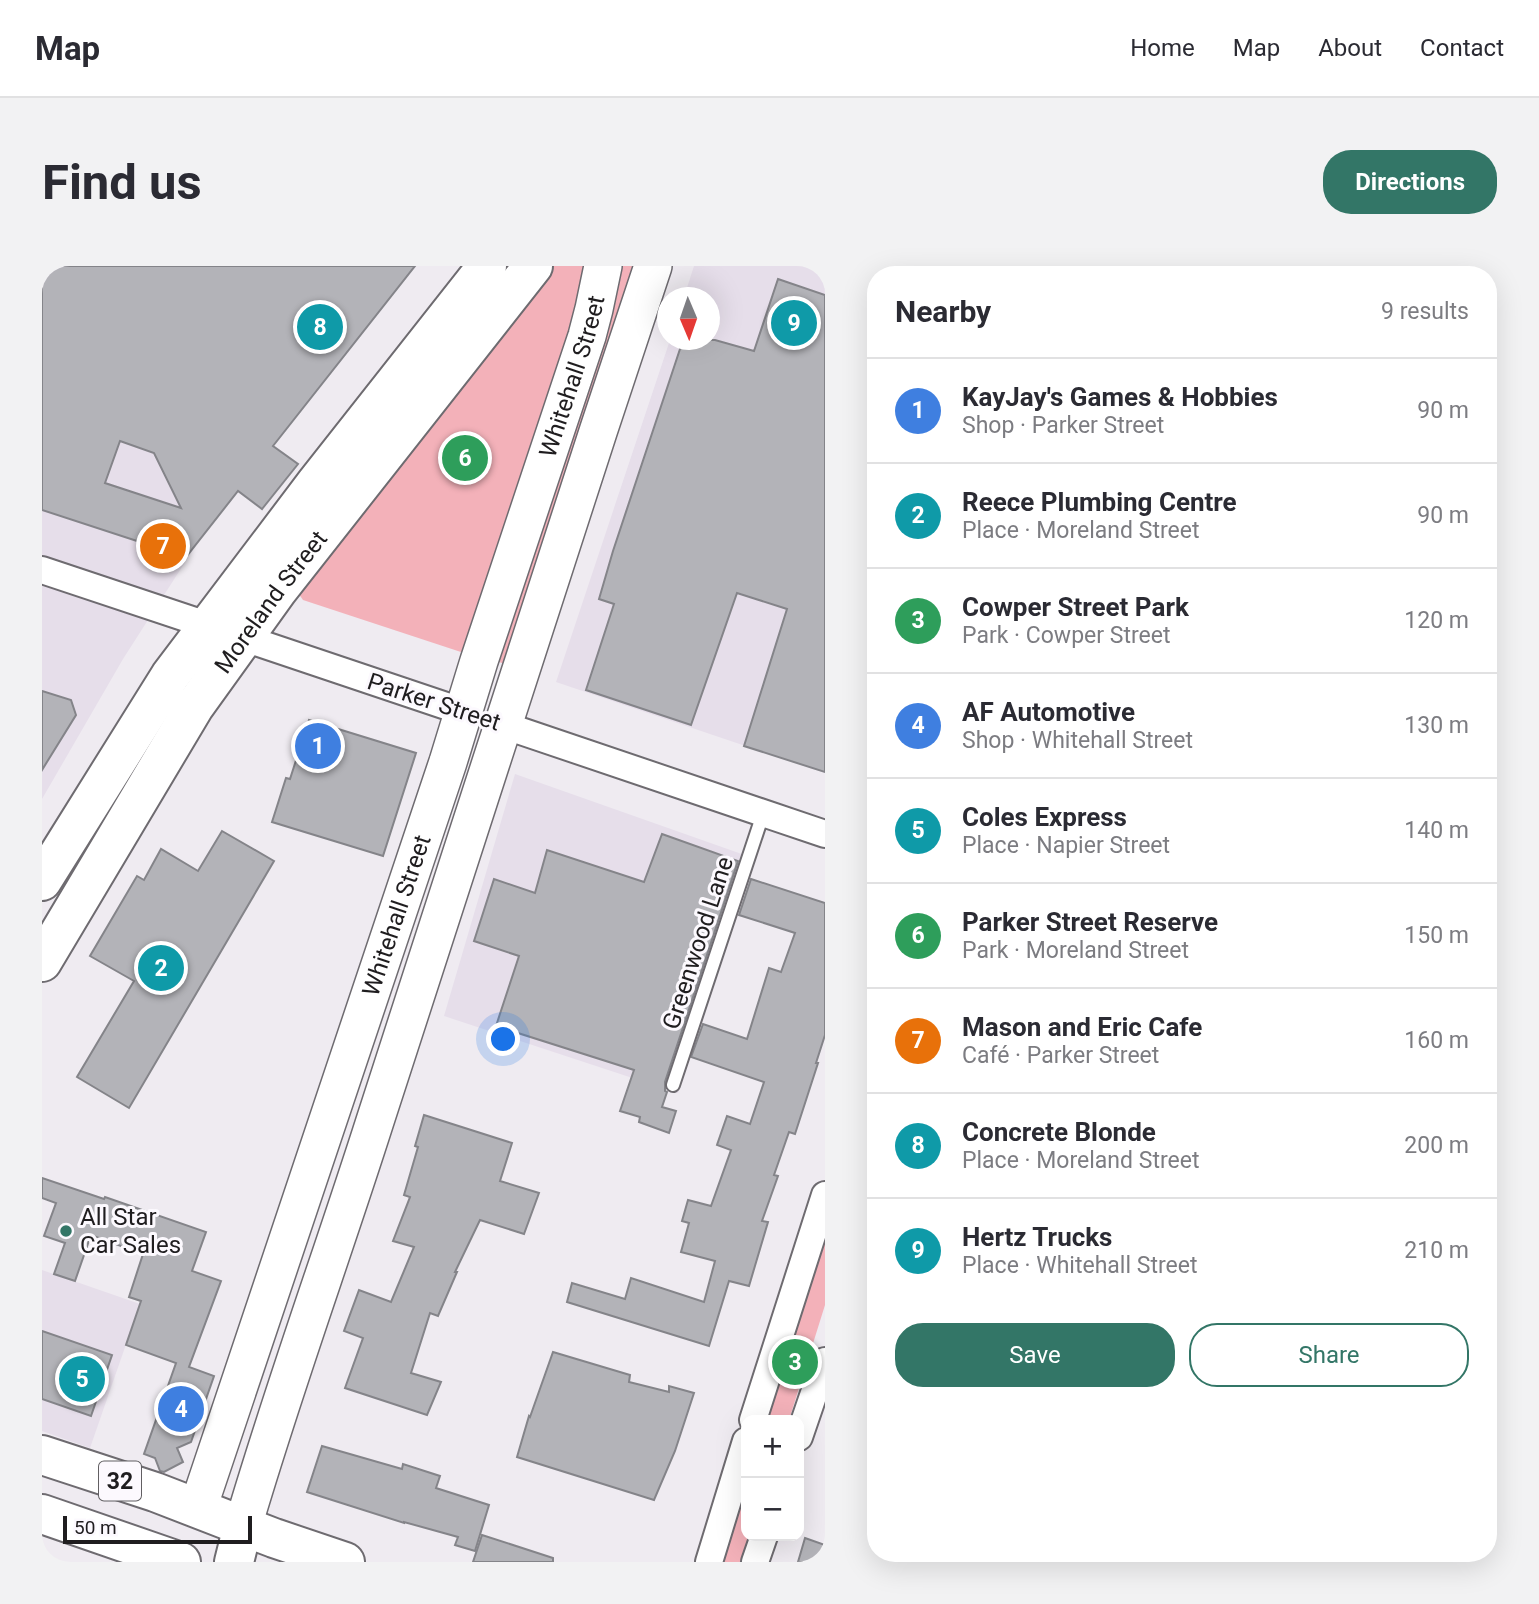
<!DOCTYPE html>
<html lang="en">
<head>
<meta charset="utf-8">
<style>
	:root { --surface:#fff; --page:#f2f2f3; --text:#2b2b33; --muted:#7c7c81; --line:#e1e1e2; --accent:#337667 }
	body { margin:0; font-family:Roboto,sans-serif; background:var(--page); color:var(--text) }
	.controls { position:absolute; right:21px; bottom:21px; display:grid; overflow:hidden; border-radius:14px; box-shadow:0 7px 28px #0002 }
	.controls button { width:63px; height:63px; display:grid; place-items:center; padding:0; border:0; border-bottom:2px solid var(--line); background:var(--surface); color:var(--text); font:35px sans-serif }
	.compass { position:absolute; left:615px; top:21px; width:63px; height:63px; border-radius:50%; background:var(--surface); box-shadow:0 7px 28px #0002; rotate:178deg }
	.scale { position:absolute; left:21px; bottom:18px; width:189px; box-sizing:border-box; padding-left:7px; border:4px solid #1f1d1f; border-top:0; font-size:19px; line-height:24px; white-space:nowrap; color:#1f1d1f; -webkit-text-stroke:5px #fcf9fe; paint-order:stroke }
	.you { position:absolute; left:462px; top:774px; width:24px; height:24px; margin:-18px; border:5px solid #fff; border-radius:50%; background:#1a73e8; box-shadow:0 0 0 10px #1a73e833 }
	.badge { display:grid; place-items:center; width:46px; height:46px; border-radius:50%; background:var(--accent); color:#fff; font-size:23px; font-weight:700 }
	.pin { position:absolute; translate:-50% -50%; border:4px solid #fff; box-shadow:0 2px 7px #0006 }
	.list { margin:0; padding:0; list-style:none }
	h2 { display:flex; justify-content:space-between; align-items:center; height:91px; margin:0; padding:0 28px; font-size:30px }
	h2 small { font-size:23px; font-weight:400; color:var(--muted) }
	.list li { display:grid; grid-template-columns:46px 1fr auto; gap:21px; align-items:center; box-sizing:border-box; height:105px; padding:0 28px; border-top:2px solid var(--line) }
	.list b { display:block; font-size:26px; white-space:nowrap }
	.list p { margin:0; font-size:23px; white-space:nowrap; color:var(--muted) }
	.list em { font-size:23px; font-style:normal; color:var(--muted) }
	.actions { display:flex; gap:14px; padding:21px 28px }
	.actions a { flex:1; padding:16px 0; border:2px solid var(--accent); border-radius:28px; text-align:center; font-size:24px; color:var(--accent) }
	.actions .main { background:var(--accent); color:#fff }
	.map { position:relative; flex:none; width:783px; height:1296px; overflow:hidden; border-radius:28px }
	header { display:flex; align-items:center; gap:42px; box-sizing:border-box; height:98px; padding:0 35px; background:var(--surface); border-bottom:2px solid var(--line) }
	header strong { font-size:33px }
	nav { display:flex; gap:38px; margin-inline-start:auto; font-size:24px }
	.intro { display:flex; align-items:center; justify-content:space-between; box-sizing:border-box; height:168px; padding:0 42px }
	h1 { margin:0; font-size:49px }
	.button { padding:18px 32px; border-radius:28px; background:var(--accent); color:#fff; font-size:24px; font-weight:700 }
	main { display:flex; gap:42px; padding:0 42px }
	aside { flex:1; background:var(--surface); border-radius:28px; box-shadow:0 7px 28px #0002 }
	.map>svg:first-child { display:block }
	.built { fill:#e6deea }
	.green { fill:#f3b1b9 }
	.building { fill:#b3b3b8; stroke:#848489; stroke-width:2; fill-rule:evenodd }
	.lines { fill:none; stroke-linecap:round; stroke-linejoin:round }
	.lane-casing { stroke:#6e6b70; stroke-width:16 }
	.street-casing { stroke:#6e6b70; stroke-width:30 }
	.secondary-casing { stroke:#6e6b70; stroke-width:40 }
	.primary-casing { stroke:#6e6b70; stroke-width:42 }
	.lane { stroke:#fff; stroke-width:12 }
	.street { stroke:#fff; stroke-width:26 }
	.secondary { stroke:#fff; stroke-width:37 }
	.primary { stroke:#fff; stroke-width:38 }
	.poi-dot { fill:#337667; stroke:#fcf9fe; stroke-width:2.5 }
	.labels { text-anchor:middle; stroke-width:6; stroke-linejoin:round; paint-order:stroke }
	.shield { fill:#fcf9fe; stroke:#615f62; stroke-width:2 }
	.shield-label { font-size:23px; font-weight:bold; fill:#1f1d1f }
	.street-label { font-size:24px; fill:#1f1d1f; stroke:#fcf9fe }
	.poi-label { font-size:24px; fill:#1f1d1f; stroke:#fcf9fe; text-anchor:start }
</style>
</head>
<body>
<header>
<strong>Map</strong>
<nav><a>Home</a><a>Map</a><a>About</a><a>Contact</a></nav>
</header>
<div class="intro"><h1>Find us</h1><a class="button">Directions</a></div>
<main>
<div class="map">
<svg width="783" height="1296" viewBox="0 0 783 1296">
	<rect width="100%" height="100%" fill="#efebf1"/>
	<g class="built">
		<polygon points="0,0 371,0 156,276 81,393 0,533"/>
		<polygon points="652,0 783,0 783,507 514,416 628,74 668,74 668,32 642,31"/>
		<polygon points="473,508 711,592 636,827 402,750"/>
		<polygon points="0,1004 98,1038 48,1182 0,1165"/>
	</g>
	<g class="green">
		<polygon points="508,0 542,0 531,61 425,388 261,334 254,324"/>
		<polygon points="579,0 597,0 465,399 452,394"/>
		<polygon points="783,955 783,1039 747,1154 723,1154"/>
		<polygon points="704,1216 704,1270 710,1270 702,1296 680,1296"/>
	</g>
	<g class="building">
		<path d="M0,0H373L231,180L256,198L220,243L196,225L144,291L0,244ZM78,175L112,187L139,242L63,217Z"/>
		<polygon points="736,13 783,29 783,506 702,480 745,343 695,327 649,459 544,424 572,338 557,333 571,285 641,74 673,74 712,85"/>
		<polygon points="0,425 29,434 34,449 0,504"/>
		<polygon points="267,454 374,487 341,590 230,556 244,512 248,513"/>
		<polygon points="180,565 232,595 87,842 35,811 92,715 48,690 95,610 102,614 119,583 156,605"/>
		<polygon points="620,568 696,595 623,816 623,825 625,826 620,841 634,845 627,867 597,856 598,851 578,845 592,804 454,760 477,690 432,675 452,613 493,627 505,584 602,616"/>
		<polygon points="709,613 783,637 783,769 774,797 776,797 753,868 747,866 732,909 736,910 720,955 726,956 707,1020 687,1015 667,1080 525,1036 530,1017 583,1033 589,1012 662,1036 673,995 639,986 647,957 640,955 646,934 669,940 689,884 675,879 685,850 708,858 722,816 649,791 661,758 705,773 727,702 739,706 753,667 697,649"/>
		<polygon points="382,849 470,877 458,915 497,927 482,968 438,954 413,1006 415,1006 396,1050 388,1047 369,1107 399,1116 385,1149 303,1122 321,1072 302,1065 317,1024 349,1036 372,981 351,975 368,931 362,929 376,881 373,880"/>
		<polygon points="0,912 62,933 63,931 164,966 150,1005 179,1015 147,1101 172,1110 149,1176 135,1182 141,1196 122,1206 118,1205 113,1192 102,1188 134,1097 84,1079 99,1035 87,1031 101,988 49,969 33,1015 12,1008 23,977 2,970 14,937 0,932"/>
		<polygon points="0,1065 70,1089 49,1150 0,1133"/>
		<polygon points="511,1086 588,1109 587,1116 627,1126 627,1120 652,1127 633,1185 612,1234 475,1191 487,1150 488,1151"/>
		<polygon points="280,1180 360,1203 361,1198 398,1210 394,1222 447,1239 433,1285 413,1279 416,1271 362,1256 362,1257 265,1226"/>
		<polygon points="440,1269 511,1292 511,1296 431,1296"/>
		<polygon points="763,1272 783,1279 783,1296 756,1296"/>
	</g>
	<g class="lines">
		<g class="lane-casing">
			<polyline id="lane" points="631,819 721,548"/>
		</g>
		<g class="street-casing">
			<g id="street">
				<polyline points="0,304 165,359"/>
				<polyline points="202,372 422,446"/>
				<polyline points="461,459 783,568"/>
				<polyline points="711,1154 783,929"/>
				<polyline points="757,1171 783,1095"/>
				<polyline points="667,1296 704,1175"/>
				<polyline points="713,1296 722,1270"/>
			</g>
		</g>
		<g class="secondary-casing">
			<g id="secondary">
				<path id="s1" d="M156,1242L406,496L437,395L545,70L552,43L561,0"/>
				<path d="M201,1260C241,1123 290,990 333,855C425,569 516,284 611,0"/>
			</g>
		</g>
		<g class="primary-casing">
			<g id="primary">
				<polyline points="0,615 128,410 274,217 445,0"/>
				<path id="s2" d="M0,696L152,441L236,324L491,0"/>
				<polyline points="0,1189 113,1226 232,1272 303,1296"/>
				<polyline points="0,1248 139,1296"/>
				<polyline points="192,1296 201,1260"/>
			</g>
		</g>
		<use href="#lane" class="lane"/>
		<use href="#street" class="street"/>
		<use href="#secondary" class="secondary"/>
		<use href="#primary" class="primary"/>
	</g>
	<circle class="poi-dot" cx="24" cy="965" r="7"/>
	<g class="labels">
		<rect class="shield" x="57" y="1195.5" width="42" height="39" rx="5"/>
		<g class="shield-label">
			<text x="78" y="1223">32</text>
		</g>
		<g class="street-label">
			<text dy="8" stroke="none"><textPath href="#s1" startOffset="1192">Whitehall Street</textPath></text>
			<text dy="8" stroke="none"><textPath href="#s2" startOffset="427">Moreland Street</textPath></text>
			<text transform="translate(392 436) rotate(18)" y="8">Parker Street</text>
			<text dy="8" stroke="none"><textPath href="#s1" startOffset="625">Whitehall Street</textPath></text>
			<text transform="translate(656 677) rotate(-72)" y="8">Greenwood Lane</text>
		</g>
		<g class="poi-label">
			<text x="38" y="959">All Star<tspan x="38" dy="28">Car Sales</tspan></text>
		</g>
	</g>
</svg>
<div class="controls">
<button>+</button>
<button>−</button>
</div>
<svg class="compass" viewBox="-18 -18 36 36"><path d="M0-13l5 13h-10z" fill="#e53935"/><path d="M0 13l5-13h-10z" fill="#7c7c81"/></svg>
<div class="scale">50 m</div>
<div class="you"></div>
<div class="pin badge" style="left:276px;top:480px;background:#3f7fe0">1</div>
<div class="pin badge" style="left:119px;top:702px;background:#0f9aa8">2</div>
<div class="pin badge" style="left:753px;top:1096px;background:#2e9e5b">3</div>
<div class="pin badge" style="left:139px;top:1143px;background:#3f7fe0">4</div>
<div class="pin badge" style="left:40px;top:1113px;background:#0f9aa8">5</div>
<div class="pin badge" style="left:423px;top:192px;background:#2e9e5b">6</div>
<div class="pin badge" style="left:121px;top:280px;background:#e8710a">7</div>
<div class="pin badge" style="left:278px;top:61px;background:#0f9aa8">8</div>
<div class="pin badge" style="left:752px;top:57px;background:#0f9aa8">9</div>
</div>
<aside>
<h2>Nearby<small>9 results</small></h2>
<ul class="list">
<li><span class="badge" style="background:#3f7fe0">1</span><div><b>KayJay's Games &amp; Hobbies</b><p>Shop · Parker Street</p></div><em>90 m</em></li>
<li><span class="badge" style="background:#0f9aa8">2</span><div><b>Reece Plumbing Centre</b><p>Place · Moreland Street</p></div><em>90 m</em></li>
<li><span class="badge" style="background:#2e9e5b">3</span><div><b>Cowper Street Park</b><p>Park · Cowper Street</p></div><em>120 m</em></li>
<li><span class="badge" style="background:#3f7fe0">4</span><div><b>AF Automotive</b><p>Shop · Whitehall Street</p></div><em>130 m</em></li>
<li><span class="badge" style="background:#0f9aa8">5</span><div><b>Coles Express</b><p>Place · Napier Street</p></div><em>140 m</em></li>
<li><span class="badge" style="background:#2e9e5b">6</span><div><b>Parker Street Reserve</b><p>Park · Moreland Street</p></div><em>150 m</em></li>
<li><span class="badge" style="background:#e8710a">7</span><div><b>Mason and Eric Cafe</b><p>Café · Parker Street</p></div><em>160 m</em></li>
<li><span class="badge" style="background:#0f9aa8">8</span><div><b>Concrete Blonde</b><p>Place · Moreland Street</p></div><em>200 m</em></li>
<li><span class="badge" style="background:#0f9aa8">9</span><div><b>Hertz Trucks</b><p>Place · Whitehall Street</p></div><em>210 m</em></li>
</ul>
<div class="actions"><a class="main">Save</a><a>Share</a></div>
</aside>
</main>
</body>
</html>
